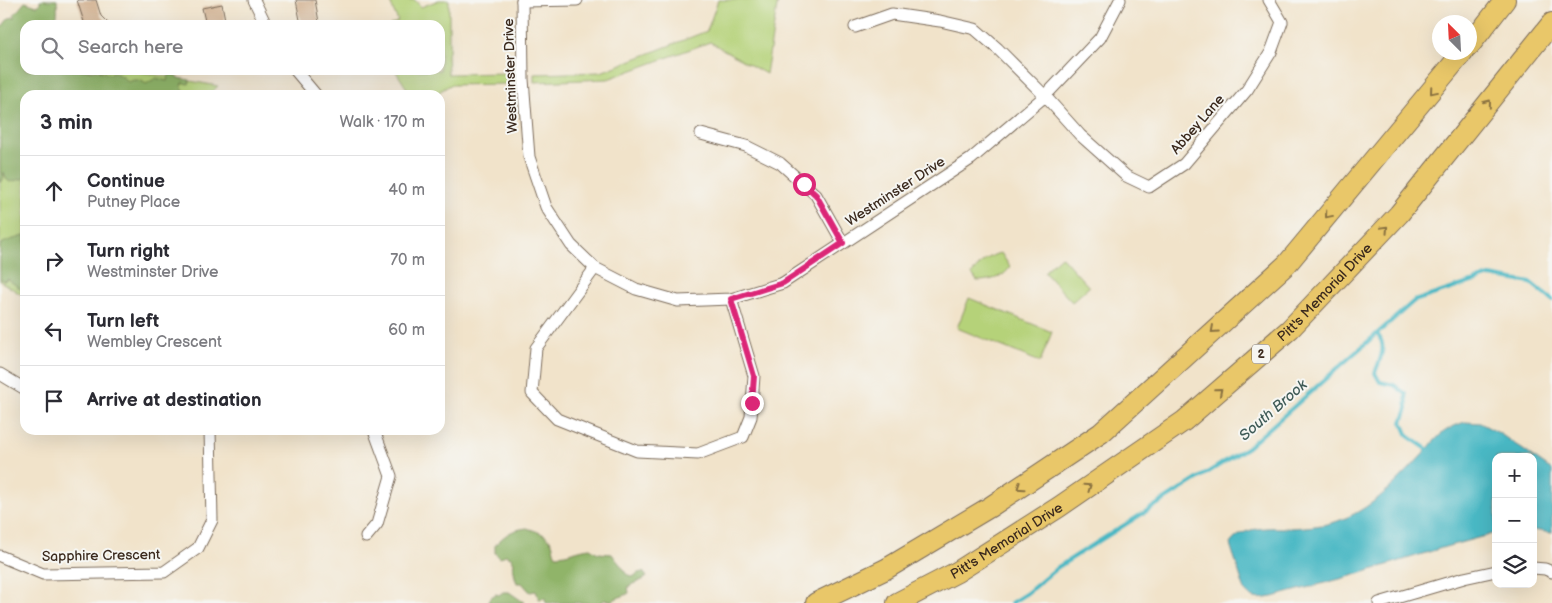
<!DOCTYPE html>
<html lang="en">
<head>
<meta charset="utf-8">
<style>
	:root { --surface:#fff; --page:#f2f2f3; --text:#2b2b33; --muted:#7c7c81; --line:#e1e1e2 }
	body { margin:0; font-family:"Balsamiq Sans",sans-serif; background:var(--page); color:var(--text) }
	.controls { position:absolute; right:15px; bottom:15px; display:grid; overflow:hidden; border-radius:10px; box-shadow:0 5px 20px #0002 }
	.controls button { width:45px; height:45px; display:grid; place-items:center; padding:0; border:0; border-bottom:1px solid var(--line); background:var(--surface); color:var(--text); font:25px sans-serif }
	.compass { position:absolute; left:1432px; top:15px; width:45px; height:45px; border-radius:50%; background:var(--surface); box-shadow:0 5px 20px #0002; rotate:336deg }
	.stop { position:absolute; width:15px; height:15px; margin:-11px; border:4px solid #db2777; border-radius:50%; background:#fff }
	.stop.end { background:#db2777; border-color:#fff; box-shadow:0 1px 5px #0008 }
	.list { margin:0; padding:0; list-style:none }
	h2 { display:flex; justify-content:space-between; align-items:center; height:65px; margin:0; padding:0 20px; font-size:21px }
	h2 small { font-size:16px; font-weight:400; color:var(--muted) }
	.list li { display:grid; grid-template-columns:32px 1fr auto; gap:15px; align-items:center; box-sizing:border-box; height:70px; padding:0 20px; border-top:1px solid var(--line) }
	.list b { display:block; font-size:19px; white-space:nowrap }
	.list p { margin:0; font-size:16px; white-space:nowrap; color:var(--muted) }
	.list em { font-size:16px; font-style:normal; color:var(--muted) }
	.icon { flex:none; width:28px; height:28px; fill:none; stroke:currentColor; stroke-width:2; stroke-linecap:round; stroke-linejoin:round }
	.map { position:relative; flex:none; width:1552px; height:603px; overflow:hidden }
	.search { position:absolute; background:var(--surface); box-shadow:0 5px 20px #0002; left:20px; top:20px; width:425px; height:55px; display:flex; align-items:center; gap:12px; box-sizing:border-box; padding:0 18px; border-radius:15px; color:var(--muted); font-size:19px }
	.panel { position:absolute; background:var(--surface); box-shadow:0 5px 20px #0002; left:20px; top:90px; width:425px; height:345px; border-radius:15px }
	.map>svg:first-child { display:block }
	.green { fill:#b5d279; stroke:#787e4c }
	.forest { fill:#90b469; stroke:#666f44 }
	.water { fill:#4ab8c4; stroke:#427171 }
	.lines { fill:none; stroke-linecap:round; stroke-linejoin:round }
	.stream { stroke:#4ab8c4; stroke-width:4 }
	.building { fill:#cfac89 }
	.minor-casing { stroke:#7b6b5a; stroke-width:13 }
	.motorway-casing { stroke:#7b6b5a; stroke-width:22 }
	.minor { stroke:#fff; stroke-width:11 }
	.motorway { stroke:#e9c769; stroke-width:20 }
	.oneway { stroke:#897140 }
	.route { stroke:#db2777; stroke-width:6 }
	.labels { text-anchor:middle; stroke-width:4; stroke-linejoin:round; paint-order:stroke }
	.shield { fill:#f6f6f2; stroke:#73675e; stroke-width:1 }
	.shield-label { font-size:12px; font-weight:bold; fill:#3b2a1e }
	.street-label { font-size:14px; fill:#3b2a1e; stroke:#f6f6f2 }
	.water-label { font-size:15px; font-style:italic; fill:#405c58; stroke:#f6f6f2 }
</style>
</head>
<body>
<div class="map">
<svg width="1552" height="603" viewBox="0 0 1552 603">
	<rect width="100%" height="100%" fill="#f6f6f2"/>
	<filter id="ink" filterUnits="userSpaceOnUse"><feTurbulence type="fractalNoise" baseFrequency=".02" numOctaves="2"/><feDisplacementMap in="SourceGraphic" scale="10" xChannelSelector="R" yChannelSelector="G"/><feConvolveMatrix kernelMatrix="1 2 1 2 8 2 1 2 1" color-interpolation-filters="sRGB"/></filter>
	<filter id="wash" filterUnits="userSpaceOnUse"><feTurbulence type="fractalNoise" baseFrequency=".0096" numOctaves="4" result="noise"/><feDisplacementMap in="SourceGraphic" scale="20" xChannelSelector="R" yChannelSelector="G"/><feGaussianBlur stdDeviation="1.12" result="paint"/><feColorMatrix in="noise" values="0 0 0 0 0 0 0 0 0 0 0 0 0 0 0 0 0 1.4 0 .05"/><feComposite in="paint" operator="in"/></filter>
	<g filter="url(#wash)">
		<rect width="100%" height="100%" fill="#f1e3ca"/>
		<g class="green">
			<polygon points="389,0 415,0 421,7 439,0 449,0 449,51 447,54 448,74 510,73 510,84 450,85 434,95 411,95 395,70 440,70 440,25 390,25 398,21"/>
			<polygon points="718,0 778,0 766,74 710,42 608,79 534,82 534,74 601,72 707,31"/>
			<polygon points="0,55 25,70 130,70 218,86 209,95 25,95 25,297 0,281"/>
			<path d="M1001,253L1010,267C1004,278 989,281 977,281L972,274C978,265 991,254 1001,253Z"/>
			<polygon points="1061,256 1089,287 1072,302 1044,272"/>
			<polygon points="969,298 1052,332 1040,362 957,328"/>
		</g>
		<g class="forest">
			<path d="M40,0H57C57,8 59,17 53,23L54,25H25V70H96L109,74L115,73L123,77L128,82C134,79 140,79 146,84L156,78L167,81L168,76L171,74L177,76L178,78L190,80L189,84L183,83L181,87L188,95H25V178L10,182L6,179L4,172L3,180L0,182V29L9,18L15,17L14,15L25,2L37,6L40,4Z"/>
			<path d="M25,235V295H24C20,285 15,286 8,279L4,281L0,279V245C6,240 17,239 25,235Z"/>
			<path d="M527,528C535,531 548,534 552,543C554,548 553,550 556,555C568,555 578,549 590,548L598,553L612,554C617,562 623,566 626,574L633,577L638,573L643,572L647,577C641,582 634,582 628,587L629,593C623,597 616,597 613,601L606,600L602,601L603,603H546L545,598L539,599L536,591L530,592L522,583H517C514,577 515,573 513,567L514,563L511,557L505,555L500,558L495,553V545C506,534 511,530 527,528Z"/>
			<polygon points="503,592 509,592 525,603 488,603 491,597 496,594 499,595"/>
		</g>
		<path class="water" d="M1465,422L1480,423L1499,433L1552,470V533L1533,530V457H1496V533L1445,547L1355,575L1272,597C1259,599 1254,601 1245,591L1230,544C1243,525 1269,528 1290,528C1307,527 1327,526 1343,519C1374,507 1401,478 1423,454C1439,436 1441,430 1465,422Z"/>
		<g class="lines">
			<g class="stream">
				<path d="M1377,334C1388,346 1380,359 1375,373L1380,382L1394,385L1406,394L1407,409L1402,422L1408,436L1427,449"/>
				<polyline points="1011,603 1027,593 1058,567 1248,447 1414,301 1490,276 1531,283 1552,300"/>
			</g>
		</g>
		<g id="blocks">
			<g class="building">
				<polygon points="77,0 96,0 101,16 110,25 85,25"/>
				<polygon points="296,0 315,0 319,22 301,25"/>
				<polygon points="222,4 226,25 206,25 202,8"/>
			</g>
		</g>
	</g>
	<g filter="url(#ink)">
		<use href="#blocks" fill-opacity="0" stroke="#7b6b5a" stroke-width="1"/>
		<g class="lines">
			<g class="minor-casing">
				<g id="minor">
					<polyline points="254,0 266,25"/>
					<polyline points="522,0 523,79 529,157 546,207 571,245 595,268 636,289 678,301 731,299 783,283 971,159 1045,96 1100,38 1120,0"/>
					<polyline points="522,1 577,0"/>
					<polyline points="855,27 892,14 940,21 975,29 998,49 1045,96 1080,135 1126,176 1149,187 1184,164 1247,90 1271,52 1282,22 1269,0"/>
					<polyline points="295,70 316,95"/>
					<polyline points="701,134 746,146 780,163 816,195 843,243"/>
					<polyline points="595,268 536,348 532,393 557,419 637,451 698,454 743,437 751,417 754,376 731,299"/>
					<polyline points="0,374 25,389"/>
					<polyline points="366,537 377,524 391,476 374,430"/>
					<polyline points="0,556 43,574 164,572 198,548 212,520 210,430"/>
					<polyline points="1533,568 1545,569 1552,572"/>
					<polyline points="1379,603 1464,578 1496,571"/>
				</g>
			</g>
			<g class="motorway-casing">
				<g id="motorway">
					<polyline points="1470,45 1505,0"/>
					<polyline points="816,603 886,569 990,507 1101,433 1287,264 1463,52"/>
					<path id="s1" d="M897,603L957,572L1059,507L1184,421L1290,329L1399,214L1552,23"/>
				</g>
			</g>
			<use href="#minor" class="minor"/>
			<use href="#motorway" class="motorway"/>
		</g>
		<defs><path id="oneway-chevron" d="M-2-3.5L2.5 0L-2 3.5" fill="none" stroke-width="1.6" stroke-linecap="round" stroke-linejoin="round" transform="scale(1.25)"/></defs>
		<g class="oneway">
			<use href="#oneway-chevron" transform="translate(1433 91) rotate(130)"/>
			<use href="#oneway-chevron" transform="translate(1488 103) rotate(-51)"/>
			<use href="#oneway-chevron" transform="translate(1328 215) rotate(130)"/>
			<use href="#oneway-chevron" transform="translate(1385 229) rotate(-47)"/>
			<use href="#oneway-chevron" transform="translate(1214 330) rotate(138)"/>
			<use href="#oneway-chevron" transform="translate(1219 391) rotate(-41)"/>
			<use href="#oneway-chevron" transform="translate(1020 487) rotate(146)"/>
			<use href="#oneway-chevron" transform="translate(1088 487) rotate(-35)"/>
		</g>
	</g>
	<g class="lines" filter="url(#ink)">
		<polyline class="route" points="752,403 754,376 731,299 783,283 843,243 816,195 804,184"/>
	</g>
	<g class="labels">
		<rect class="shield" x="1252" y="344.5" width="18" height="19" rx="4"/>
		<g class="shield-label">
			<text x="1261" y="358">2</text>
		</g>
		<g class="street-label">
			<text transform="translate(510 76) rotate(-92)" y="5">Westminster Drive</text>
			<text transform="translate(1197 124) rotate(-49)" y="5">Abbey Lane</text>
			<text transform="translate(895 191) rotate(-33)" y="5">Westminster Drive</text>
			<text dy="5" stroke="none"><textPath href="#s1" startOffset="531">Pitt's Memorial Drive</textPath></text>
			<text dy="5" stroke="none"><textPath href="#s1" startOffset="126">Pitt's Memorial Drive</textPath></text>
			<text transform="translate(101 555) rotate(-1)" y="5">Sapphire Crescent</text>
		</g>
		<g class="water-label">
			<text transform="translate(1273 410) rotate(-41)" y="5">South Brook</text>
		</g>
	</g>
</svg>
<div class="controls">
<button>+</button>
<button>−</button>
<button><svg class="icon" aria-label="layers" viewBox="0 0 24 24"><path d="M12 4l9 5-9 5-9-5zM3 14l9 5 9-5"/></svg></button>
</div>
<svg class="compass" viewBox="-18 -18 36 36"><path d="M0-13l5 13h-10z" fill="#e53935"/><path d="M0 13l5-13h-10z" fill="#7c7c81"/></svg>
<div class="stop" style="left:804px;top:184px"></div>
<div class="stop end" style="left:752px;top:403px"></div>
<div class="search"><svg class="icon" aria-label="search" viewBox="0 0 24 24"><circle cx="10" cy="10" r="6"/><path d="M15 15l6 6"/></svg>Search here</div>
<section class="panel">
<h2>3 min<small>Walk · 170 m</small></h2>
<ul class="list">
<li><svg class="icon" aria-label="ahead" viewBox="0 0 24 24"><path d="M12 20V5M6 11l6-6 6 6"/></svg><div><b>Continue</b><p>Putney Place</p></div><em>40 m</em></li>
<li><svg class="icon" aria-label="right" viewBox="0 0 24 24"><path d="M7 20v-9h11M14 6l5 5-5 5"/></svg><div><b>Turn right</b><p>Westminster Drive</p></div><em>70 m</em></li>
<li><svg class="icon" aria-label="left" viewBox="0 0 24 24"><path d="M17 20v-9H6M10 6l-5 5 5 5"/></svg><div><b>Turn left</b><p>Wembley Crescent</p></div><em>60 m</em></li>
<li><svg class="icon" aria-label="arrive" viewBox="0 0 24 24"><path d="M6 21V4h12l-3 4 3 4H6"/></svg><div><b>Arrive at destination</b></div></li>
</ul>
</section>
</div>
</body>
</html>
